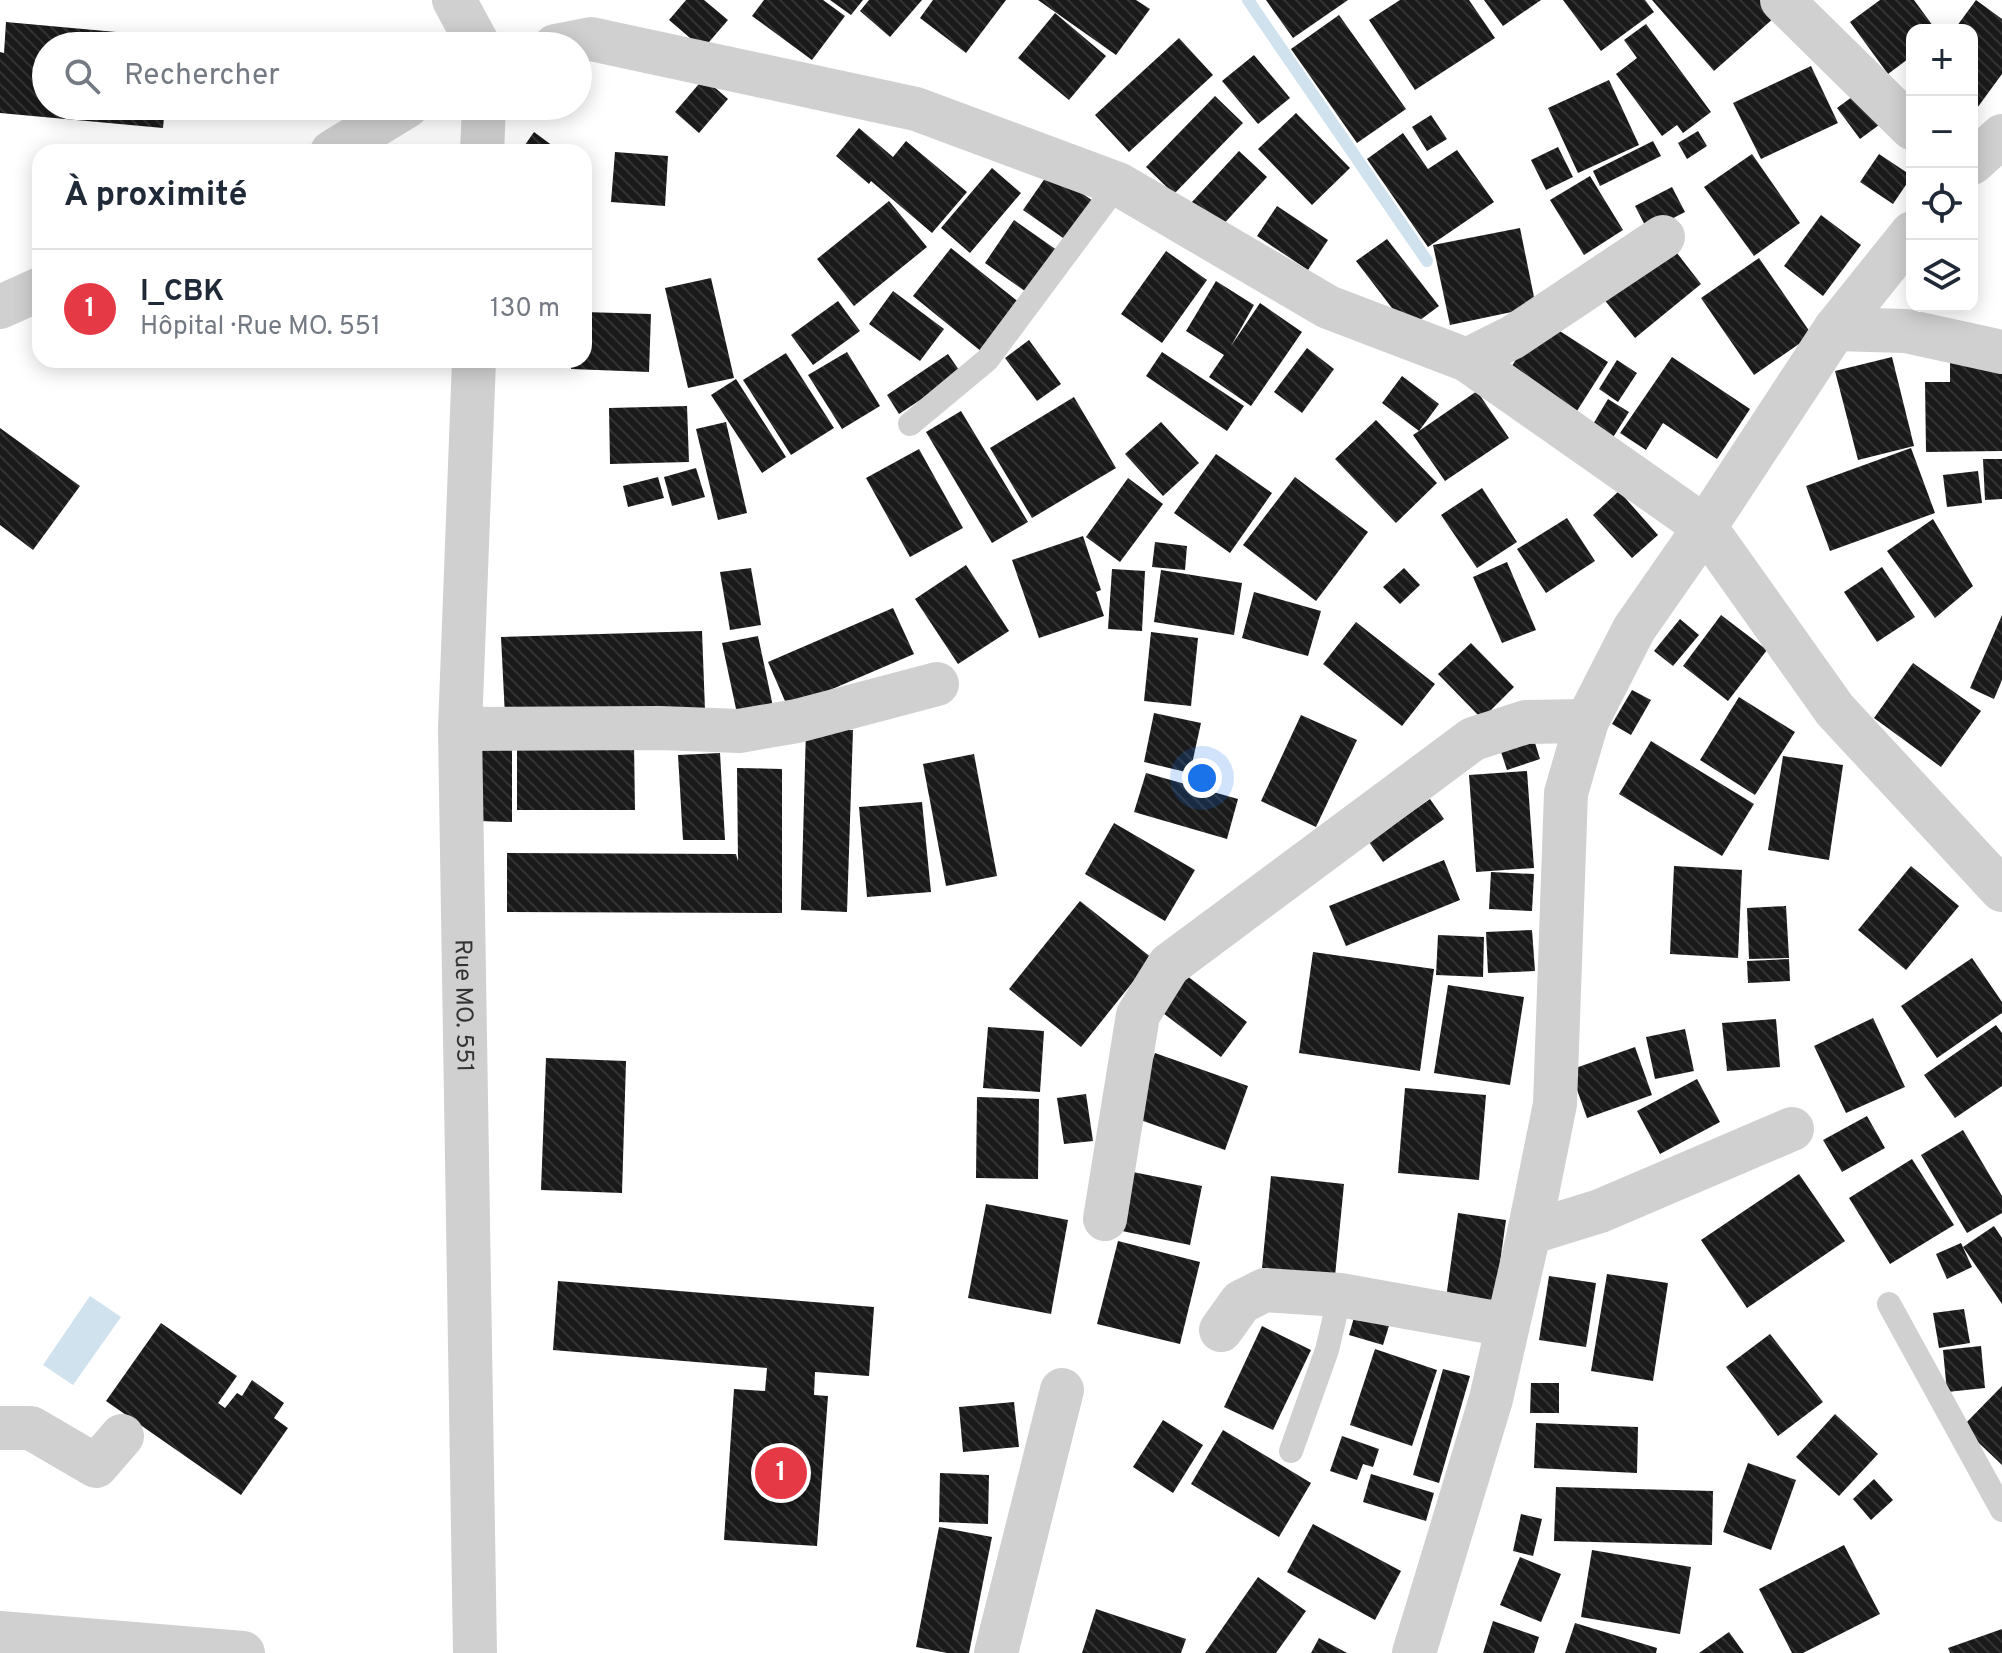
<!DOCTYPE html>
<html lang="fr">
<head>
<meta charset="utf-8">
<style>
	:root { --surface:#fff; --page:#f6f6f7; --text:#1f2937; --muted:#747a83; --line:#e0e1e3; --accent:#e63946 }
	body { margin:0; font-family:Overpass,sans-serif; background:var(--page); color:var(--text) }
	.controls { position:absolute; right:24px; top:24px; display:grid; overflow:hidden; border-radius:16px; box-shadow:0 4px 20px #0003 }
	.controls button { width:72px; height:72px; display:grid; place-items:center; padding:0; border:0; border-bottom:2px solid var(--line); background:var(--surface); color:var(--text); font:40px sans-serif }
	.you { position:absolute; left:1202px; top:778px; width:28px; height:28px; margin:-20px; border:6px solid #fff; border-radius:50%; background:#1a73e8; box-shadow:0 0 0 12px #1a73e833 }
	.badge { display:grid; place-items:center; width:52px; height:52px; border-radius:50%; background:var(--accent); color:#fff; font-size:26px; font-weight:700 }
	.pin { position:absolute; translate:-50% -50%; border:4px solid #fff; box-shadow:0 2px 8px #0006 }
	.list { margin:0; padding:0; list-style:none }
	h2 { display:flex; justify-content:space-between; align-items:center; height:104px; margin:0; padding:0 32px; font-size:34px }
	h2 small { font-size:26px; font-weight:400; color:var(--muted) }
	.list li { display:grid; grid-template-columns:52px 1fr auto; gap:24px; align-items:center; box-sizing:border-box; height:120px; padding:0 32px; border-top:2px solid var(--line) }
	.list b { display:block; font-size:30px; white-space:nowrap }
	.list p { margin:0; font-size:26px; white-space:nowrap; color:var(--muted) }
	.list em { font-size:26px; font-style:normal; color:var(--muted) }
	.icon { flex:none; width:44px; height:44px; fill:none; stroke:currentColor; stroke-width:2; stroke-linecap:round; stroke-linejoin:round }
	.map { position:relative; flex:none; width:2002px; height:1653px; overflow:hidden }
	.search { position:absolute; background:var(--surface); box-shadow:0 4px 20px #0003; left:32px; top:32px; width:560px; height:88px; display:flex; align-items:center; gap:20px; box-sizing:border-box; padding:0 28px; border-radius:44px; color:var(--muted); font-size:30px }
	.panel { position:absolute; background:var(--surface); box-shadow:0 4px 20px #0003; left:32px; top:144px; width:560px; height:224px; border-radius:24px }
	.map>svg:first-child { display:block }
	.water { fill:#cfe2ee }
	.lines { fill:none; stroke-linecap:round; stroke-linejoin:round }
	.stream { stroke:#cfe2ee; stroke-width:12 }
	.building { fill:url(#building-back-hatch) }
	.service { stroke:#d0d0d0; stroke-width:24 }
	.minor { stroke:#d0d0d0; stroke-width:44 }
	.tertiary { stroke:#d0d0d0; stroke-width:44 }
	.labels { text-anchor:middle; stroke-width:8; stroke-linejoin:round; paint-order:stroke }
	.street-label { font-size:24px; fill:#333; stroke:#fff }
</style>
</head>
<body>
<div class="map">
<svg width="2002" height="1653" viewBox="0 0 2002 1653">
	<defs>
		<pattern id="building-back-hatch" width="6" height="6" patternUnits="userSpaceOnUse" patternTransform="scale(2)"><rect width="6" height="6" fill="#1a1a1a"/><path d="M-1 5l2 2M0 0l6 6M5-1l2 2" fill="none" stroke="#333"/></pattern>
	</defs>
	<rect width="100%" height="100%" fill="#fff"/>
	<polygon class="water" points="90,1296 121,1317 73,1385 43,1365"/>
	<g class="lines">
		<polyline class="stream" points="1248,0 1427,261"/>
	</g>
	<g class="building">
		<polygon points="686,0 704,0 728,20 703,49 669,20"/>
		<polygon points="764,0 823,0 845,16 812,60 752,16"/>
		<polygon points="830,0 863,0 851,15"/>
		<polygon points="869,0 922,0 890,37 860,11"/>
		<polygon points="933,0 1006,0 966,53 920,18"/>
		<polygon points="1038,0 1136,0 1150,9 1116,55"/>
		<polygon points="1266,0 1348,0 1293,38"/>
		<polygon points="1400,0 1469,0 1495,38 1415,90 1369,20"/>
		<polygon points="1484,0 1541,0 1503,26"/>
		<polygon points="1563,0 1645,0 1654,12 1601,51"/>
		<polygon points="1652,0 1760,0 1775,17 1714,71"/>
		<polygon points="1880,0 1914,0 1936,30 1912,30 1912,56 1888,74 1850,22"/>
		<polygon points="1976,0 2002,19 2002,74 1972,115 1972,30 1954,30"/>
		<polygon points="1055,13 1106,56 1069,100 1018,58"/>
		<polygon points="1339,15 1406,109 1357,143 1291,49"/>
		<polygon points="6,22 171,37 170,46 46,46 46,106 165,106 163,128 0,113 0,52 4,53"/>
		<polygon points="1646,24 1711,112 1683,133 1677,125 1662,136 1616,74 1637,58 1624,40"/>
		<polygon points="1179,38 1213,75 1129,152 1095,115"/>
		<polygon points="1254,55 1290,98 1258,124 1222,81"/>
		<polygon points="1811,66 1838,123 1761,159 1733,103"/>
		<polygon points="704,78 728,99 699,133 675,112"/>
		<polygon points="1609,80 1639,145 1578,173 1548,108"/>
		<polygon points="1856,94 1879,125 1860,139 1837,108"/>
		<polygon points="1215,96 1243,123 1174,194 1146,167"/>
		<polygon points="1296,113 1350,168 1312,205 1258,149"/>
		<polygon points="1431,115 1447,139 1427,151 1412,127"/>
		<polygon points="859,128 893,157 906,141 967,192 932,233 871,181 869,184 836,156"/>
		<polygon points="1698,131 1707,146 1687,159 1678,143"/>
		<polygon points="534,132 561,152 520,152"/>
		<polygon points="1403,133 1428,169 1457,150 1494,202 1428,247 1367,159"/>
		<polygon points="1653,141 1661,156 1600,186 1593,171"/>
		<polygon points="1558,147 1573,177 1546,190 1531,160"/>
		<polygon points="1239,151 1267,177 1219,229 1191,203"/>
		<polygon points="615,152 668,156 665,206 611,202"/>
		<polygon points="1752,154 1800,223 1754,256 1704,187"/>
		<polygon points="1879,154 1912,176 1893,204 1860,182"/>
		<polygon points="992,168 1021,193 970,253 941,228"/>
		<polygon points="1050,171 1093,201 1066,240 1023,210"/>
		<polygon points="1590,176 1623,230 1584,255 1550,200"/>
		<polygon points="1672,187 1685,212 1648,231 1635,206"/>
		<polygon points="889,201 927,247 854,306 817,259"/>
		<polygon points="1277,206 1328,240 1308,270 1257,236"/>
		<polygon points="1821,215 1861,245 1823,296 1784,266"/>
		<polygon points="1014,220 1061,253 1032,296 985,263"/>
		<polygon points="1520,228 1536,307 1450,325 1433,245"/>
		<polygon points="1387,239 1439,306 1408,329 1356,261"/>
		<polygon points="1670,244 1701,284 1635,338 1603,298"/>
		<polygon points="951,248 1021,304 982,352 913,296"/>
		<polygon points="1166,251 1207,280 1162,343 1121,314"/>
		<polygon points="1759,258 1812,335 1754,375 1701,298"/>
		<polygon points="711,278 734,378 688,388 665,288"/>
		<polygon points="1216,281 1254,305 1231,346 1260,303 1302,332 1251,406 1209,377 1224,355 1186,331"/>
		<polygon points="893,291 944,329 920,361 869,324"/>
		<polygon points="838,301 860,331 813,365 791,335"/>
		<polygon points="584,312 651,314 649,372 571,369 571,360 584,360"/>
		<polygon points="1541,319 1608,362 1577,411 1510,369"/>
		<polygon points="1029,340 1061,384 1037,401 1005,358"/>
		<polygon points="1307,348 1334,369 1302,413 1274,392"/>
		<polygon points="847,352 880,406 842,429 808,375"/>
		<polygon points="1162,352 1244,406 1227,431 1146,376"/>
		<polygon points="786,353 834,428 791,455 743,380"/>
		<polygon points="948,354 961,373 899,414 887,395"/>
		<polygon points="1672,357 1750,409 1717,459 1663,423 1646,450 1620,433"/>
		<polygon points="1892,357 1914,446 1858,460 1835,371"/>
		<polygon points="1617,360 1637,373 1618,402 1599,389"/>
		<polygon points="1950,361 2002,361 2002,451 1926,452 1925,382 1950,382"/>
		<polygon points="1402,376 1439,404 1419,431 1477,391 1509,438 1445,481 1413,435 1419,431 1382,403"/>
		<polygon points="736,379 786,457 762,473 711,395"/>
		<polygon points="1074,397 1116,468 1032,518 990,448"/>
		<polygon points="1608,399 1629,412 1612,439 1592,426"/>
		<polygon points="687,406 689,462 610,464 609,408"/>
		<polygon points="961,411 1028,522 992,543 926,432"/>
		<polygon points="1376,420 1437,483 1396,523 1335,459"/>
		<polygon points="726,422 747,513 718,520 696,429"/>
		<polygon points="1161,422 1199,463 1163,496 1125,454"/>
		<polygon points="0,428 80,486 33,550 0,525"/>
		<polygon points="1911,448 1935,513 1830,551 1806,486"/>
		<polygon points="919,449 963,528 910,557 866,478"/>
		<polygon points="1216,454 1272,493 1230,553 1174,513"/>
		<polygon points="1983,459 2002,459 2002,499 1985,500"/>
		<polygon points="696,468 705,497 672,506 664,477"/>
		<polygon points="1978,471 1982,503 1947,507 1943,475"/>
		<polygon points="658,477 664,498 628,507 623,486"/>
		<polygon points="1295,477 1368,532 1316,601 1243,545"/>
		<polygon points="1128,478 1163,504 1120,562 1086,537"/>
		<polygon points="1482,488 1517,542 1477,568 1441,515"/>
		<polygon points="1619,491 1658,535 1632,558 1593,515"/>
		<polygon points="1567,518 1595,561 1546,593 1517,549"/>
		<polygon points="1933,519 1973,586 1935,618 1887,551"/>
		<polygon points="1083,536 1101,590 1096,592 1104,616 1039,638 1012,560"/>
		<polygon points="1155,542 1187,546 1185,570 1152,567"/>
		<polygon points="1507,562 1536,630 1502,643 1473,577"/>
		<polygon points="966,565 1009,631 958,664 915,599"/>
		<polygon points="1882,567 1915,617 1877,642 1844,592"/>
		<polygon points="751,568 761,625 730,630 720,572"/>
		<polygon points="1404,568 1420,585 1400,604 1383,587"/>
		<polygon points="1112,569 1145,571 1142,631 1108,629"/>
		<polygon points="1161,570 1242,583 1234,635 1154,622"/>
		<polygon points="1254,592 1321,611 1308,656 1242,638"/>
		<polygon points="893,608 914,654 788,708 768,662"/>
		<polygon points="1721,615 1767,650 1728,701 1683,666"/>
		<polygon points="2002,615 2002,680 1994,699 1970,688"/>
		<polygon points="1680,619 1699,635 1673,666 1654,651"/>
		<polygon points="1356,622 1435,684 1402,726 1323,664"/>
		<polygon points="702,631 705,710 505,716 501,637"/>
		<polygon points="1151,632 1198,638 1191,706 1144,701"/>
		<polygon points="758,636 775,716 739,723 722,643"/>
		<polygon points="1471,643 1514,687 1482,719 1438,674"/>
		<polygon points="1913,663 1981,711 1941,767 1874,718"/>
		<polygon points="1632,690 1651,700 1631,735 1612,724"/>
		<polygon points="1739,697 1795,732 1755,795 1700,760"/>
		<polygon points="1154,713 1201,723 1190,773 1144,762"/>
		<polygon points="1301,715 1357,740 1316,827 1261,801"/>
		<polygon points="806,729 853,730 847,912 801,910"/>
		<polygon points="1532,733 1540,759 1507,770 1498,743"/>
		<polygon points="476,737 512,738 512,822 477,821"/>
		<polygon points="1651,741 1754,804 1722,856 1619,794"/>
		<polygon points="517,744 634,744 635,810 517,810"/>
		<polygon points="720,753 725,840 683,840 678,755"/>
		<polygon points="974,754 997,876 946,886 923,764"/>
		<polygon points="1783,756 1843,765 1829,860 1768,850"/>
		<polygon points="737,768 782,769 782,913 507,912 507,853 736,854 738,861"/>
		<polygon points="1527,771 1534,868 1476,872 1469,775"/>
		<polygon points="1146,773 1238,799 1227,839 1134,812"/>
		<polygon points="1430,799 1444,819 1383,862 1369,842"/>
		<polygon points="922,802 931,892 867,897 859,807"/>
		<polygon points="1114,823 1195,870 1165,921 1085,874"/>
		<polygon points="1444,860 1460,900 1346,946 1329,906"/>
		<polygon points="1674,866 1742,870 1738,958 1670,954"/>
		<polygon points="1911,866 1959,906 1906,970 1858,930"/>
		<polygon points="1491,872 1534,874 1532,911 1489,909"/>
		<polygon points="1080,901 1152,958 1081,1047 1009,989"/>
		<polygon points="1786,906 1789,958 1749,959 1747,908"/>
		<polygon points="1532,930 1535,971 1488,973 1486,932"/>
		<polygon points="1438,935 1484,937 1483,977 1436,975"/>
		<polygon points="1313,952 1434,969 1420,1071 1299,1053"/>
		<polygon points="1972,958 2002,1002 2002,1013 1937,1058 1901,1006"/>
		<polygon points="1789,959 1790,981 1748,983 1747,961"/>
		<polygon points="1182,972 1247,1022 1221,1057 1155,1007"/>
		<polygon points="1448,985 1524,997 1510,1085 1434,1073"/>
		<polygon points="1873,1018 1905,1087 1846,1113 1814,1046"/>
		<polygon points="1776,1019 1780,1067 1727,1071 1722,1023"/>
		<polygon points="1996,1025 2002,1033 2002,1086 1955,1118 1924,1075"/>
		<polygon points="988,1027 1044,1031 1040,1092 983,1088"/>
		<polygon points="1685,1029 1694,1071 1655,1079 1646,1037"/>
		<polygon points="1635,1047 1652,1095 1587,1118 1570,1070"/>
		<polygon points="1155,1053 1248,1086 1225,1150 1132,1117"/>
		<polygon points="546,1058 626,1061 622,1193 541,1190"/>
		<polygon points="1697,1079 1720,1122 1660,1154 1637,1111"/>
		<polygon points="1405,1088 1486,1095 1479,1180 1398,1173"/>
		<polygon points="1086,1094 1093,1141 1064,1144 1057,1098"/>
		<polygon points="977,1097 1039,1099 1038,1179 976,1178"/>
		<polygon points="1867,1116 1885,1148 1842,1172 1823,1140"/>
		<polygon points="1963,1130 2002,1196 2002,1213 1967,1233 1921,1155"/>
		<polygon points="1912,1159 1954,1225 1890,1264 1849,1198"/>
		<polygon points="1133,1172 1202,1186 1190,1245 1122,1231"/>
		<polygon points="1799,1174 1845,1241 1747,1308 1701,1240"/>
		<polygon points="1271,1176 1344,1184 1335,1276 1262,1268"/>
		<polygon points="986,1204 1068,1220 1051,1314 968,1298"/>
		<polygon points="1458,1213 1506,1220 1494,1305 1446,1298"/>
		<polygon points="1994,1226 2002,1238 2002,1304 1963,1247"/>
		<polygon points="1118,1241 1200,1262 1180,1344 1097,1324"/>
		<polygon points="1961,1243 1972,1267 1947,1279 1936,1254"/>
		<polygon points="1607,1274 1668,1283 1653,1381 1591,1371"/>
		<polygon points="1549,1276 1596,1283 1586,1347 1539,1340"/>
		<polygon points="558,1281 874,1307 869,1376 815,1372 814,1395 828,1396 817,1546 724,1540 734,1389 765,1391 767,1368 553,1350"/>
		<polygon points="1358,1303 1393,1313 1383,1345 1349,1335"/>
		<polygon points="1964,1309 1970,1343 1939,1348 1933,1313"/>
		<polygon points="161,1323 237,1376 218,1403 225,1408 237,1393 242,1396 252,1380 284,1403 274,1418 288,1428 241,1495 106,1401"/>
		<polygon points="1262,1326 1311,1350 1273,1430 1224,1407"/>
		<polygon points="1770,1334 1823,1402 1778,1436 1726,1367"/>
		<polygon points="1981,1346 1985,1388 1947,1392 1943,1350"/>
		<polygon points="1375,1349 1437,1370 1412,1446 1350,1425"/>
		<polygon points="1443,1369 1470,1376 1439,1483 1413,1475"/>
		<polygon points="1531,1383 1559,1383 1559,1413 1530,1413"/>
		<polygon points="2002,1386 2002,1465 1962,1427"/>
		<polygon points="1014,1402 1019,1447 963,1452 959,1407"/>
		<polygon points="1835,1414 1878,1454 1839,1496 1796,1457"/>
		<polygon points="1163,1420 1203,1445 1173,1493 1133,1467"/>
		<polygon points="1536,1423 1638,1427 1637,1473 1534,1468"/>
		<polygon points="1223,1430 1311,1483 1279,1537 1191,1484"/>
		<polygon points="1342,1436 1379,1449 1373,1467 1363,1464 1357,1480 1330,1471"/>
		<polygon points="1748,1463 1796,1480 1771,1550 1723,1532"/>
		<polygon points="940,1473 989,1475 988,1524 939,1522"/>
		<polygon points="1371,1474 1434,1493 1426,1521 1363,1502"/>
		<polygon points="1874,1479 1893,1500 1871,1520 1853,1499"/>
		<polygon points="1556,1487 1713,1491 1712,1545 1554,1541"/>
		<polygon points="1521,1514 1542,1519 1533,1556 1513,1551"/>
		<polygon points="1313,1524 1401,1571 1375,1620 1287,1572"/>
		<polygon points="939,1527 992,1537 969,1653 947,1653 916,1647"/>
		<polygon points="1844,1545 1880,1614 1803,1653 1792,1653 1759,1589"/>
		<polygon points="1592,1550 1691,1567 1680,1634 1581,1617"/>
		<polygon points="1520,1557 1561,1574 1541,1622 1500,1605"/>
		<polygon points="1258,1577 1306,1611 1276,1653 1205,1653"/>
		<polygon points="1096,1609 1186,1639 1181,1653 1082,1653"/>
		<polygon points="1493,1621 1539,1637 1534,1653 1483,1653"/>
		<polygon points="1575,1623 1657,1648 1656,1653 1565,1653"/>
		<polygon points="2002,1629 2002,1653 1950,1653 1948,1648"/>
		<polygon points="1729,1632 1744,1653 1699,1653"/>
		<polygon points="1319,1638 1347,1653 1311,1653"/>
	</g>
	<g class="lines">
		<g class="service">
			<polyline points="910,424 987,360 1118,184"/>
			<polyline points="1889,1304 2002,1510"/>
			<polyline points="1291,1451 1327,1350 1340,1295"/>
		</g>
		<g class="minor">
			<polyline points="454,0 479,46"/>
			<polyline points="1782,0 1912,128"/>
			<polyline points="555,46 591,39 916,109 1118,184 1328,307 1467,360 1705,527 1835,710 2002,890"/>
			<polyline points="332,152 407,106"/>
			<polyline points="482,152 484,106"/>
			<polyline points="1972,163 2002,136"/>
			<polyline points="0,307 40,289"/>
			<polyline points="1835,329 1906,331 2002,352"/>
			<path id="s1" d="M474,360L460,729L475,1653"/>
			<polyline points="1467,360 1513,337 1663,237"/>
			<polyline points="460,729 660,728 739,731 797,721 937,684"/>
			<polyline points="1105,1219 1138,1015 1169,965 1473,739 1526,722 1587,721"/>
			<polyline points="1529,1233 1600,1211 1792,1129"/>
			<polyline points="1221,1330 1241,1302 1265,1290 1340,1295 1507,1325"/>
			<polyline points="0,1428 31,1428 96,1466 122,1436"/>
			<polyline points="996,1653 1062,1390"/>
			<polyline points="1414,1653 1491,1399 1529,1233 1555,1104 1566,793 1587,721 1634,629 1705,527 1835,329 1912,233"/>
		</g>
		<polyline class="tertiary" points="0,1633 243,1653"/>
	</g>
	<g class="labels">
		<g class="street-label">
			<text dy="8" stroke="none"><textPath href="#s1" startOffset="646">Rue MO. 551</textPath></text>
		</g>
	</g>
</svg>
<div class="controls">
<button>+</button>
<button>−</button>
<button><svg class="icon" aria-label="locate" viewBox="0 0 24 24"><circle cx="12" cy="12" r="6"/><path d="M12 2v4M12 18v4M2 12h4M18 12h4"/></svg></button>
<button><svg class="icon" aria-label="layers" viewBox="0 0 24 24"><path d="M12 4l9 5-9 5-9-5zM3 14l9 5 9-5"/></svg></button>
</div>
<div class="you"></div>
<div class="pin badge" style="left:781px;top:1473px">1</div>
<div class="search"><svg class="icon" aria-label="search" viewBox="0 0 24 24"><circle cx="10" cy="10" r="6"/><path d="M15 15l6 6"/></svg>Rechercher</div>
<section class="panel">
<h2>À proximité<small></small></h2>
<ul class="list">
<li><span class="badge">1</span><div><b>I_CBK</b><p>Hôpital · Rue MO. 551</p></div><em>130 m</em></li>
</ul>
</section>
</div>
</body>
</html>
